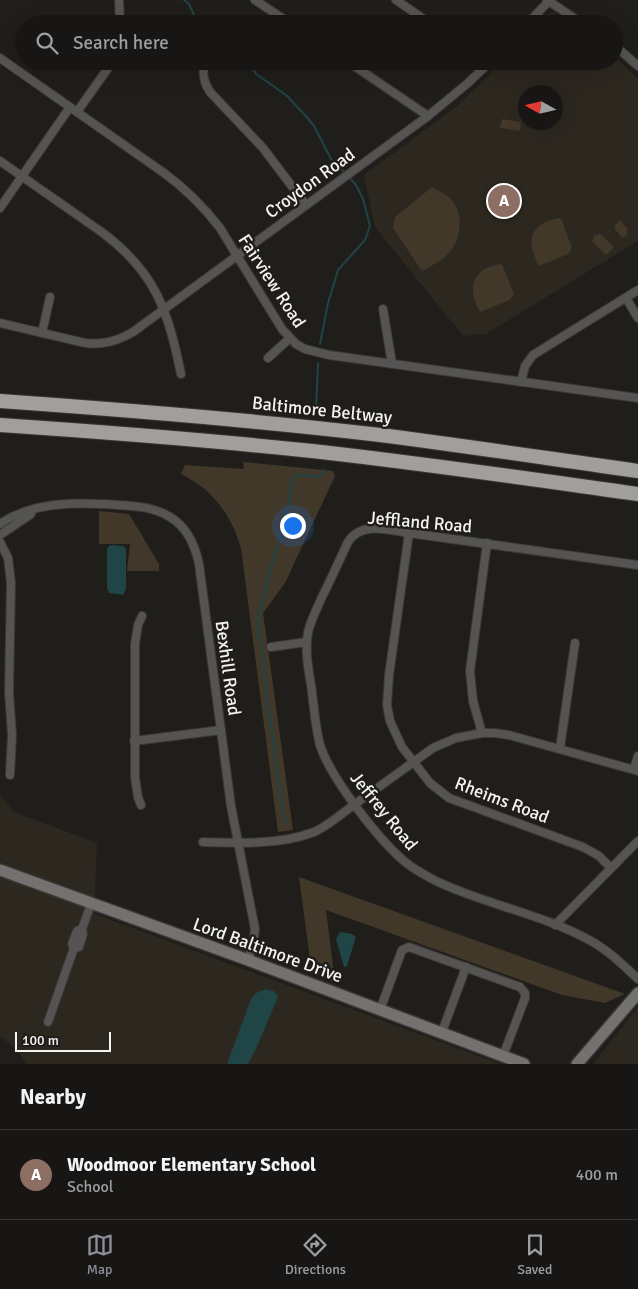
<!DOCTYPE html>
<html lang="en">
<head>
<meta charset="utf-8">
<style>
	:root { --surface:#181614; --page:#211f1d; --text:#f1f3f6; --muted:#9f9fa0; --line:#363534; --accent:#8c9099 }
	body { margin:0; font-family:Signika,sans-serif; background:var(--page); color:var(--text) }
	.compass { position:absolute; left:518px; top:85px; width:45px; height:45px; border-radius:50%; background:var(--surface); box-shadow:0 5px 20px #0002; rotate:278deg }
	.scale { position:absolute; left:15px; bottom:12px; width:96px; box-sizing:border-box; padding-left:5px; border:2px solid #f5f4f2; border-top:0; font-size:14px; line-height:18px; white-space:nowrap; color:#f5f4f2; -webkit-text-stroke:4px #201e1b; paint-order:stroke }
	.you { position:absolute; left:292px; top:525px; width:18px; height:18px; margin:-12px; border:4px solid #fff; border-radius:50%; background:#1a73e8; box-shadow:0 0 0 8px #1a73e833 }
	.badge { display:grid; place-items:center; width:32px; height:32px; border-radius:50%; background:var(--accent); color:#fff; font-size:16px; font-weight:700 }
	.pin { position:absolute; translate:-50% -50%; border:2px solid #fff; box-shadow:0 1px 5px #0006 }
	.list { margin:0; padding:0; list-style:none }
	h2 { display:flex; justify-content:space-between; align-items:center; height:65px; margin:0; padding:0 20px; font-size:21px }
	h2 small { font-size:16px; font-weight:400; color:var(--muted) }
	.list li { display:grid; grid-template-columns:32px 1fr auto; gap:15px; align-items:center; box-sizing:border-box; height:90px; padding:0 20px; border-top:1px solid var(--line) }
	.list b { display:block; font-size:19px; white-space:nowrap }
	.list p { margin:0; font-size:16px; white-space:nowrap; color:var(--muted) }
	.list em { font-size:16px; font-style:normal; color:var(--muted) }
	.icon { flex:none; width:28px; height:28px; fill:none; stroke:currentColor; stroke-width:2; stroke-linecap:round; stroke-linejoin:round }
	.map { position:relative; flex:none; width:638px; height:1064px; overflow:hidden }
	.search { position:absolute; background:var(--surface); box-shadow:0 5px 20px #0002; left:15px; right:15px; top:15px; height:55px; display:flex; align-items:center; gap:12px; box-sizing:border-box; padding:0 18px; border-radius:28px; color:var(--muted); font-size:19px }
	.sheet { height:155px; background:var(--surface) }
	nav { display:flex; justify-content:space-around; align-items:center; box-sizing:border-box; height:70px; border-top:1px solid var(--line); background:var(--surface); font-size:14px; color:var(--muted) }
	nav a { display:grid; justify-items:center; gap:2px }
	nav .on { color:var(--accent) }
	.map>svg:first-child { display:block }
	.built { fill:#2c271f; fill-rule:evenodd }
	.green { fill:#41382a }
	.water { fill:#1f4547 }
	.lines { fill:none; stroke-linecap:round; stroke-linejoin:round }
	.stream { stroke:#1f4547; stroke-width:2 }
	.street-casing { stroke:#3a3835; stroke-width:10 }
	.secondary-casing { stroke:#3a3835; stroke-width:14 }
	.highway-casing { stroke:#3a3835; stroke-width:16 }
	.street { stroke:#555453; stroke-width:8 }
	.secondary { stroke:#747270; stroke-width:11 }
	.highway { stroke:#a19f9c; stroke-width:14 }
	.labels { text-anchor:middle; stroke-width:5; stroke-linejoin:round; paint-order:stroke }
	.street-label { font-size:18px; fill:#f5f4f2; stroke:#201e1b }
</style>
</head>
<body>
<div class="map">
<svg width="638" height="1064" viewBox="0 0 638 1064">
	<rect width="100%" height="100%" fill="#201e1b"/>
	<g class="built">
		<polygon points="551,12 553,12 569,24 538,24"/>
		<path d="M614,56L638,79V241L486,334L463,336L375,227L364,175L457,106L504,61H614ZM526,92H556V122H526Z"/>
		<polygon points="0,795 14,812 97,843 95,894 95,914 500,1064 26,1064 18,1051 0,1036"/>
		<polygon points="638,1007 638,1064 593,1064"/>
	</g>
	<g class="green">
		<polygon points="502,119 521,122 520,131 500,128"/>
		<path d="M432,187C440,192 449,195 454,203C464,217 460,241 448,254C441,261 431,266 422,271L393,228L395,217Z"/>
		<path d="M561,218L572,248L568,254L539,266C525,241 530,222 561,218Z"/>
		<polygon points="620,220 627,228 627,235 622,238 615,229 615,225"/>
		<polygon points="600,234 614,247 607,254 605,254 592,241 594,236"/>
		<path d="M502,264L514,294L510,300L480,312C466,287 472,268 502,264Z"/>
		<path d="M243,462L333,471L335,476L285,583L263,613L293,830L278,832L241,548C231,514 212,489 181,474L185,465L244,469Z"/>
		<polygon points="99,511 129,514 159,564 159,571 127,571 130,544 99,544"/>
		<polygon points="299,877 625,994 605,1003 562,995 326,910 335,983 312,974"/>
	</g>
	<g class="water">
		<polygon points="113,545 123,546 126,549 126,589 123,595 109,593 107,588 107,549 109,546"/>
		<polygon points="340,932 352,934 356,937 347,966 344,967 336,939"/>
		<polygon points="266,989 274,991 278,997 256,1049 248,1064 227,1064 251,999 256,993"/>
	</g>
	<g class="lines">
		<g class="stream">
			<polyline points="184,0 189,4 198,24"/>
			<polyline points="245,61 251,65 256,74 286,95 305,115 314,126 331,159 345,173"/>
			<polyline points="320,344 328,303 338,270 365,240 370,226 363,199 356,185 348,176"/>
			<polyline points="316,409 318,363"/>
			<polyline points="285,824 280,797 273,737 268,710 262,647 259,636 259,617 262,600 288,509 292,479 297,475 320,477 323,470"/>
		</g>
		<g class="street-casing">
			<g id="street">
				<polyline points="119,0 120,24"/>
				<polyline points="255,0 291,24"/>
				<polyline points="396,0 431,24"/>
				<polyline points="547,0 583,24"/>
				<polyline points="527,24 549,1"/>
				<polyline points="614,45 638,66"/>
				<path d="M0,58L164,173C186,189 203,206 220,228L282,329L296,344L305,349L329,355L638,398"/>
				<path d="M205,61C202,73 203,82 210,92L263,148L306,205"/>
				<polyline points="347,61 428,116"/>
				<polyline points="77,112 113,61"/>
				<path d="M0,161L103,233C156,273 168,311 181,374"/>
				<polyline points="0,208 70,107"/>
				<polyline points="626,298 638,318"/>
				<polyline points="383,309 392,364"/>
				<path d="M0,323L85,343C104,345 117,341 133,332L428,116L468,83L491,61"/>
				<polyline points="42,333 50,297"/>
				<polyline points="268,358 290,338"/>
				<polyline points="521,382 525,366 533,355 638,290"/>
				<path d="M0,524C33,501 80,502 118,505C136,506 154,507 170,517C187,527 195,545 199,564L231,806L255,929L253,944L248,960"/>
				<polyline points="409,533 389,675 387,705 390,721 402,747 430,783 449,798 583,847 599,856 611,868"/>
				<polyline points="0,535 31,514"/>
				<polyline points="0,542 8,558 11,583 9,692 12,735 10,775"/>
				<path d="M638,565L409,533C388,530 361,521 348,542C339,561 331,579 322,597C317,608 311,620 308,632C305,650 308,668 311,685C314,705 315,726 320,745C330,777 378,839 404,861C413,869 425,875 436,881C486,905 543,914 591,941C609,951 623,965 638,979"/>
				<polyline points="271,647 307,642"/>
				<polyline points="482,733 473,701 470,671 487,543"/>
				<polyline points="134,741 221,730"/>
				<polyline points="560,748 575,643"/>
				<polyline points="634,769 638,756"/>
				<polyline points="141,805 138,797 135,778 135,644 138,625 142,616"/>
				<path d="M203,842C239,843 280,845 314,832C330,825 343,812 358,802C383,784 408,766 433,748L456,738L482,733H495L509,735L638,771"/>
				<polyline points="555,925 638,841"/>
				<polyline points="74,948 79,947 83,934 82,929 91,904"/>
				<polyline points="380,1010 402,950 409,947 520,987 525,993 525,998 503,1056"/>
				<polyline points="48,1022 74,948 72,944 77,931 82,929"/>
				<polyline points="442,1032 466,967"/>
			</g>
		</g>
		<g class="secondary-casing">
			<g id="secondary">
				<polyline points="0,870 248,960 524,1064"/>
				<polyline points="577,1064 638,993"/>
			</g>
		</g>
		<g class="highway-casing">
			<g id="highway">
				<path d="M0,401C127,410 254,420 380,435C466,446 552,459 638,471"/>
				<path d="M0,425C104,432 208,440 312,451C421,463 530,479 638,494"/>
			</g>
		</g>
		<use href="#street" class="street"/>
		<use href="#secondary" class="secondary"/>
		<use href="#highway" class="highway"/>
	</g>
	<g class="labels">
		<g class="street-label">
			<text transform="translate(310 183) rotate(-36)" y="6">Croydon Road</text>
			<text transform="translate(272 281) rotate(57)" y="6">Fairview Road</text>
			<text transform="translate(322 410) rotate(6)" y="6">Baltimore Beltway</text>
			<text transform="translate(420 522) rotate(5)" y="6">Jeffland Road</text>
			<text transform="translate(228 668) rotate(82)" y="6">Bexhill Road</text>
			<text transform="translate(502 800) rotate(21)" y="6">Rheims Road</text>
			<text transform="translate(384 811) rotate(51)" y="6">Jeffrey Road</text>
			<text transform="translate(268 950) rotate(20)" y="6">Lord Baltimore Drive</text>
		</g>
	</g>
</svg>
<svg class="compass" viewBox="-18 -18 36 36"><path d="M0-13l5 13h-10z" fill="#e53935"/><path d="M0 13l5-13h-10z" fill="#9f9fa0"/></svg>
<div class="scale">100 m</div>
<div class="you"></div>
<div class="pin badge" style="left:504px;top:201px;background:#8d6e63">A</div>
<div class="search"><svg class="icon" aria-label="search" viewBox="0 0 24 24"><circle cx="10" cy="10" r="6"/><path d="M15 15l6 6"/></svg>Search here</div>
</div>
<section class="sheet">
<h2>Nearby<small></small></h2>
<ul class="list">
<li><span class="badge" style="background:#8d6e63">A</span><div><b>Woodmoor Elementary School</b><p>School</p></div><em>400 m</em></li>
</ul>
</section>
<nav>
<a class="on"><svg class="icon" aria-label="map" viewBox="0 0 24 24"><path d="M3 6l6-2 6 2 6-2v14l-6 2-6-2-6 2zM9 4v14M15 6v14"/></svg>Map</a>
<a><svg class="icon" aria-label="directions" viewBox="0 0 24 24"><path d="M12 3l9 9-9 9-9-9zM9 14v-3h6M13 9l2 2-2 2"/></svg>Directions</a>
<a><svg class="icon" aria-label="saved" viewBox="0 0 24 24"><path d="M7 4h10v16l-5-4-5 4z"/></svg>Saved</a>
</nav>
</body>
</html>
